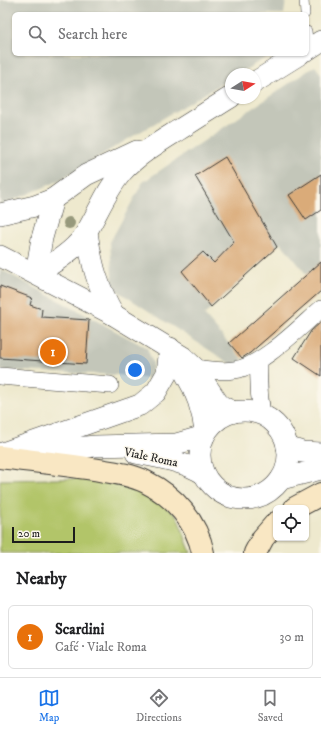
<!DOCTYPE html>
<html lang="en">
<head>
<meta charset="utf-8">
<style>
	:root { --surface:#fff; --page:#f6f6f6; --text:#202124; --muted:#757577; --line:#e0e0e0; --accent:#1a73e8 }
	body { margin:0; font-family:"IM FELL DW Pica",serif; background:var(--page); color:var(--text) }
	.controls { position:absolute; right:12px; bottom:12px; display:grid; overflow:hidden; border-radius:6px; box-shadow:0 1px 3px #0004 }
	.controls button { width:36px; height:36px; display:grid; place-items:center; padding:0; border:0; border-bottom:1px solid var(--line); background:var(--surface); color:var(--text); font:20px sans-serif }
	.compass { position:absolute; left:225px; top:68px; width:36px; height:36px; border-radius:50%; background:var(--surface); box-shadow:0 1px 3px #0004; rotate:79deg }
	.scale { position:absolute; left:12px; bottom:10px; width:63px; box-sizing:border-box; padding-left:4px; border:2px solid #1c1c1c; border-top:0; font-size:11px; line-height:14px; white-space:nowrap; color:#1c1c1c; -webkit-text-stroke:3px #fbf7ec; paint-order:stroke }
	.you { position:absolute; left:135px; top:370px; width:14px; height:14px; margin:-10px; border:3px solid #fff; border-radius:50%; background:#1a73e8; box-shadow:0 0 0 6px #1a73e833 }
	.badge { display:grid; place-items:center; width:26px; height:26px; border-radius:50%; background:var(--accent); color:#fff; font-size:13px; font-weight:700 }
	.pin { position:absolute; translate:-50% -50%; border:2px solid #fff; box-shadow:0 1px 4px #0006 }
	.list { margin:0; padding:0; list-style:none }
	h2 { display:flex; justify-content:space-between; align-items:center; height:52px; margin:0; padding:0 16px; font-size:17px }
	h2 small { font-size:13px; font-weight:400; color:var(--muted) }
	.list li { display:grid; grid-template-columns:26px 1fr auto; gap:12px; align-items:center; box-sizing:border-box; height:64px; margin:0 8px 8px; padding:0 8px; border:1px solid var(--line); border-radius:6px }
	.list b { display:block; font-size:15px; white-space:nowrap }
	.list p { margin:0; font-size:13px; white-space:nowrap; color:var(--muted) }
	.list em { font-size:13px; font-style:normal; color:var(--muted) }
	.icon { flex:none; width:22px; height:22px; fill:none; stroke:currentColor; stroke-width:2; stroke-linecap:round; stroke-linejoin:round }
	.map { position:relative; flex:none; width:321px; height:553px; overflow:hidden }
	.search { position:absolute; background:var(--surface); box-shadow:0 1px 3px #0004; left:12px; right:12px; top:12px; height:44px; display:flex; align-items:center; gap:10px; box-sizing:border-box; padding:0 14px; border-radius:6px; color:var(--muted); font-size:15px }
	.sheet { height:124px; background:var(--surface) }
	nav { display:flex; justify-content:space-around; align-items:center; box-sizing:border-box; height:56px; border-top:1px solid var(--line); background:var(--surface); font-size:11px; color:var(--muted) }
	nav a { display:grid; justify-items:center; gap:2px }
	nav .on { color:var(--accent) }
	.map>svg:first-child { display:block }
	.industrial { fill:#c3c6b9 }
	.green { fill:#b2c569; stroke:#677042 }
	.building { fill:#daab79 }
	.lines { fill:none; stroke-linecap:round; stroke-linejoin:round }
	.service-casing { stroke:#3c3b37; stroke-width:10 }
	.minor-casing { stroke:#3c3b37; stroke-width:18 }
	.tertiary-casing { stroke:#3c3b37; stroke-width:22 }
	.secondary-casing { stroke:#3c3b37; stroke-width:24 }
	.service { stroke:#fff; stroke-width:9 }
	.minor { stroke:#fff; stroke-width:17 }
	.tertiary { stroke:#fff; stroke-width:21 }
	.secondary { stroke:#f9e7c3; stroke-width:22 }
	.tree { fill:#97997b }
	.labels { text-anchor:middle; stroke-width:3; stroke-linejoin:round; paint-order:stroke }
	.street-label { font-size:12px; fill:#1c1c1c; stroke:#fbf7ec }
</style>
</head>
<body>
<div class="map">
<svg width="321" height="553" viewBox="0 0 321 553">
	<rect width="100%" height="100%" fill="#fbf7ec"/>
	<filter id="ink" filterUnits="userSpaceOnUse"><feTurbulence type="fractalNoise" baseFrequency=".025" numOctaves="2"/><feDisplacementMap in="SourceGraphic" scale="8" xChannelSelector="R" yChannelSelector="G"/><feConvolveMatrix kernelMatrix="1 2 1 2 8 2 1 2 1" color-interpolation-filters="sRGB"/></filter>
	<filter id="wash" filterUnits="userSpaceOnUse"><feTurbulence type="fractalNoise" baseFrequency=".012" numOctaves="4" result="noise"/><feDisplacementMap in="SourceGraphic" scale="16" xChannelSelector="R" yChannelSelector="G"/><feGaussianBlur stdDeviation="0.9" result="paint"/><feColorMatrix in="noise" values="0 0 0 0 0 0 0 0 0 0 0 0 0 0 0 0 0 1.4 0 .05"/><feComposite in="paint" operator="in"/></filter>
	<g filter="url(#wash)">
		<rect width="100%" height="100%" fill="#eee9ce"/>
		<g class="industrial">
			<polygon points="0,0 286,0 284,14 14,14 14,54 272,54 238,74 231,74 231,78 54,183 6,203 0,205"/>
			<polygon points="315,66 321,74 321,292 281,243 277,247 204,315 243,360 237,368 113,288 110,242 143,182"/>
			<polygon points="0,269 147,348 153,364 150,379 118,375 0,370"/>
		</g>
		<polygon class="green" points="107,478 145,490 177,516 191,553 0,553 0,480"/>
		<g id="blocks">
			<g class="building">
				<polygon points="225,157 277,247 211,307 182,271 203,252 214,263 234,242 195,176"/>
				<polygon points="321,174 321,210 306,220 289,195"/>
				<polygon points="321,262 321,291 250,353 242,358 229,343"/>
				<polygon points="0,286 32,298 30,305 42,309 41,317 89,320 86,364 0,358"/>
				<polygon points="321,322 321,376 294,358 311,331"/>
			</g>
		</g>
	</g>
	<g filter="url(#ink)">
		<use href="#blocks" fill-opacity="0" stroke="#3c3b37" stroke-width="1"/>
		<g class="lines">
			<g class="service-casing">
				<g id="service">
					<polyline points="304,0 305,14"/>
					<polyline points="307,31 309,48"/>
				</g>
			</g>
			<g class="minor-casing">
				<g id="minor">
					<path d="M259,361C258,379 259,396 262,414"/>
					<path d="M195,368C208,370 221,372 234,370C261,367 300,327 321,309"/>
					<polyline points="0,376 110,385"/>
				</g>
			</g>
			<g class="tertiary-casing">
				<g id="tertiary">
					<polyline points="307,50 321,41"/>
					<polyline points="255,82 300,54"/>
					<polyline points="0,214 35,206 53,199 86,175 137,151"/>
					<path d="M87,232C92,266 97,285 114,315"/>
					<polyline points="0,256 114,315 183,357 195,368 218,403 223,407 234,412"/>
					<path d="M36,273C53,264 77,249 87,231C99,211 107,189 123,171C138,155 158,143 177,131C195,120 213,108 231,97"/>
					<polyline points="36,273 42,238 53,199"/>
					<path d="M185,373C196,391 203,411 205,432"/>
					<circle cx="244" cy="455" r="44"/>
					<polyline points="287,447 302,452 321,453"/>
					<polyline points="30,452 96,446 176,444 204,436"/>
					<path d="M136,453C159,458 184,461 204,474"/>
					<polyline points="0,454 140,405 156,392 167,373 170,348"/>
					<polyline points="281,479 321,469"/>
				</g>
			</g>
			<g class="secondary-casing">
				<g id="secondary">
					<path d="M0,457C31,461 62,464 93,469C111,472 130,474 146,482C174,496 197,522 203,553"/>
					<polyline points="295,508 321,494"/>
					<polyline points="255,553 263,538 276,523"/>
				</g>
			</g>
			<use href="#service" class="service"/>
			<use href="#minor" class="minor"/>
			<use href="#tertiary" class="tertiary"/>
			<use href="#secondary" class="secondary"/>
		</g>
		<circle class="tree" cx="69" cy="223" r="6"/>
	</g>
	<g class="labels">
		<g class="street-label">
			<text transform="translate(151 457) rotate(12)" y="4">Viale Roma</text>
		</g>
	</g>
</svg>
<div class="controls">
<button><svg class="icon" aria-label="locate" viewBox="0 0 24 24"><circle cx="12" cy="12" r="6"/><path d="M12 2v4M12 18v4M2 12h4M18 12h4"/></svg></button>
</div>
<svg class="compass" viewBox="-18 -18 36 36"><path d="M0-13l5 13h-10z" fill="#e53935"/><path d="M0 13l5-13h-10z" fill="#757577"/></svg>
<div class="scale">20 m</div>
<div class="you"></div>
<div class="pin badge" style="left:53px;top:352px;background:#e8710a">1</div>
<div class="search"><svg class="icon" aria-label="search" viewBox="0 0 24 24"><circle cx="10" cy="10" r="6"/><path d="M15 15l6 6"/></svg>Search here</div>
</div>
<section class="sheet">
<h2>Nearby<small></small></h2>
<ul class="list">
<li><span class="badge" style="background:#e8710a">1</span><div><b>Scardini</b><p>Café · Viale Roma</p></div><em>30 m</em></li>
</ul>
</section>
<nav>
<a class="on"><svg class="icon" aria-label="map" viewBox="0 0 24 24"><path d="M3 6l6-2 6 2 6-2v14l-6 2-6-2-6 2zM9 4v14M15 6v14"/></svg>Map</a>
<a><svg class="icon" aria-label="directions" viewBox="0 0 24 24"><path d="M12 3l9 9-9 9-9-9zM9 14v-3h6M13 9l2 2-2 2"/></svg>Directions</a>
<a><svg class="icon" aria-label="saved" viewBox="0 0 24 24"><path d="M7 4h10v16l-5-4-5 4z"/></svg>Saved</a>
</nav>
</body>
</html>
